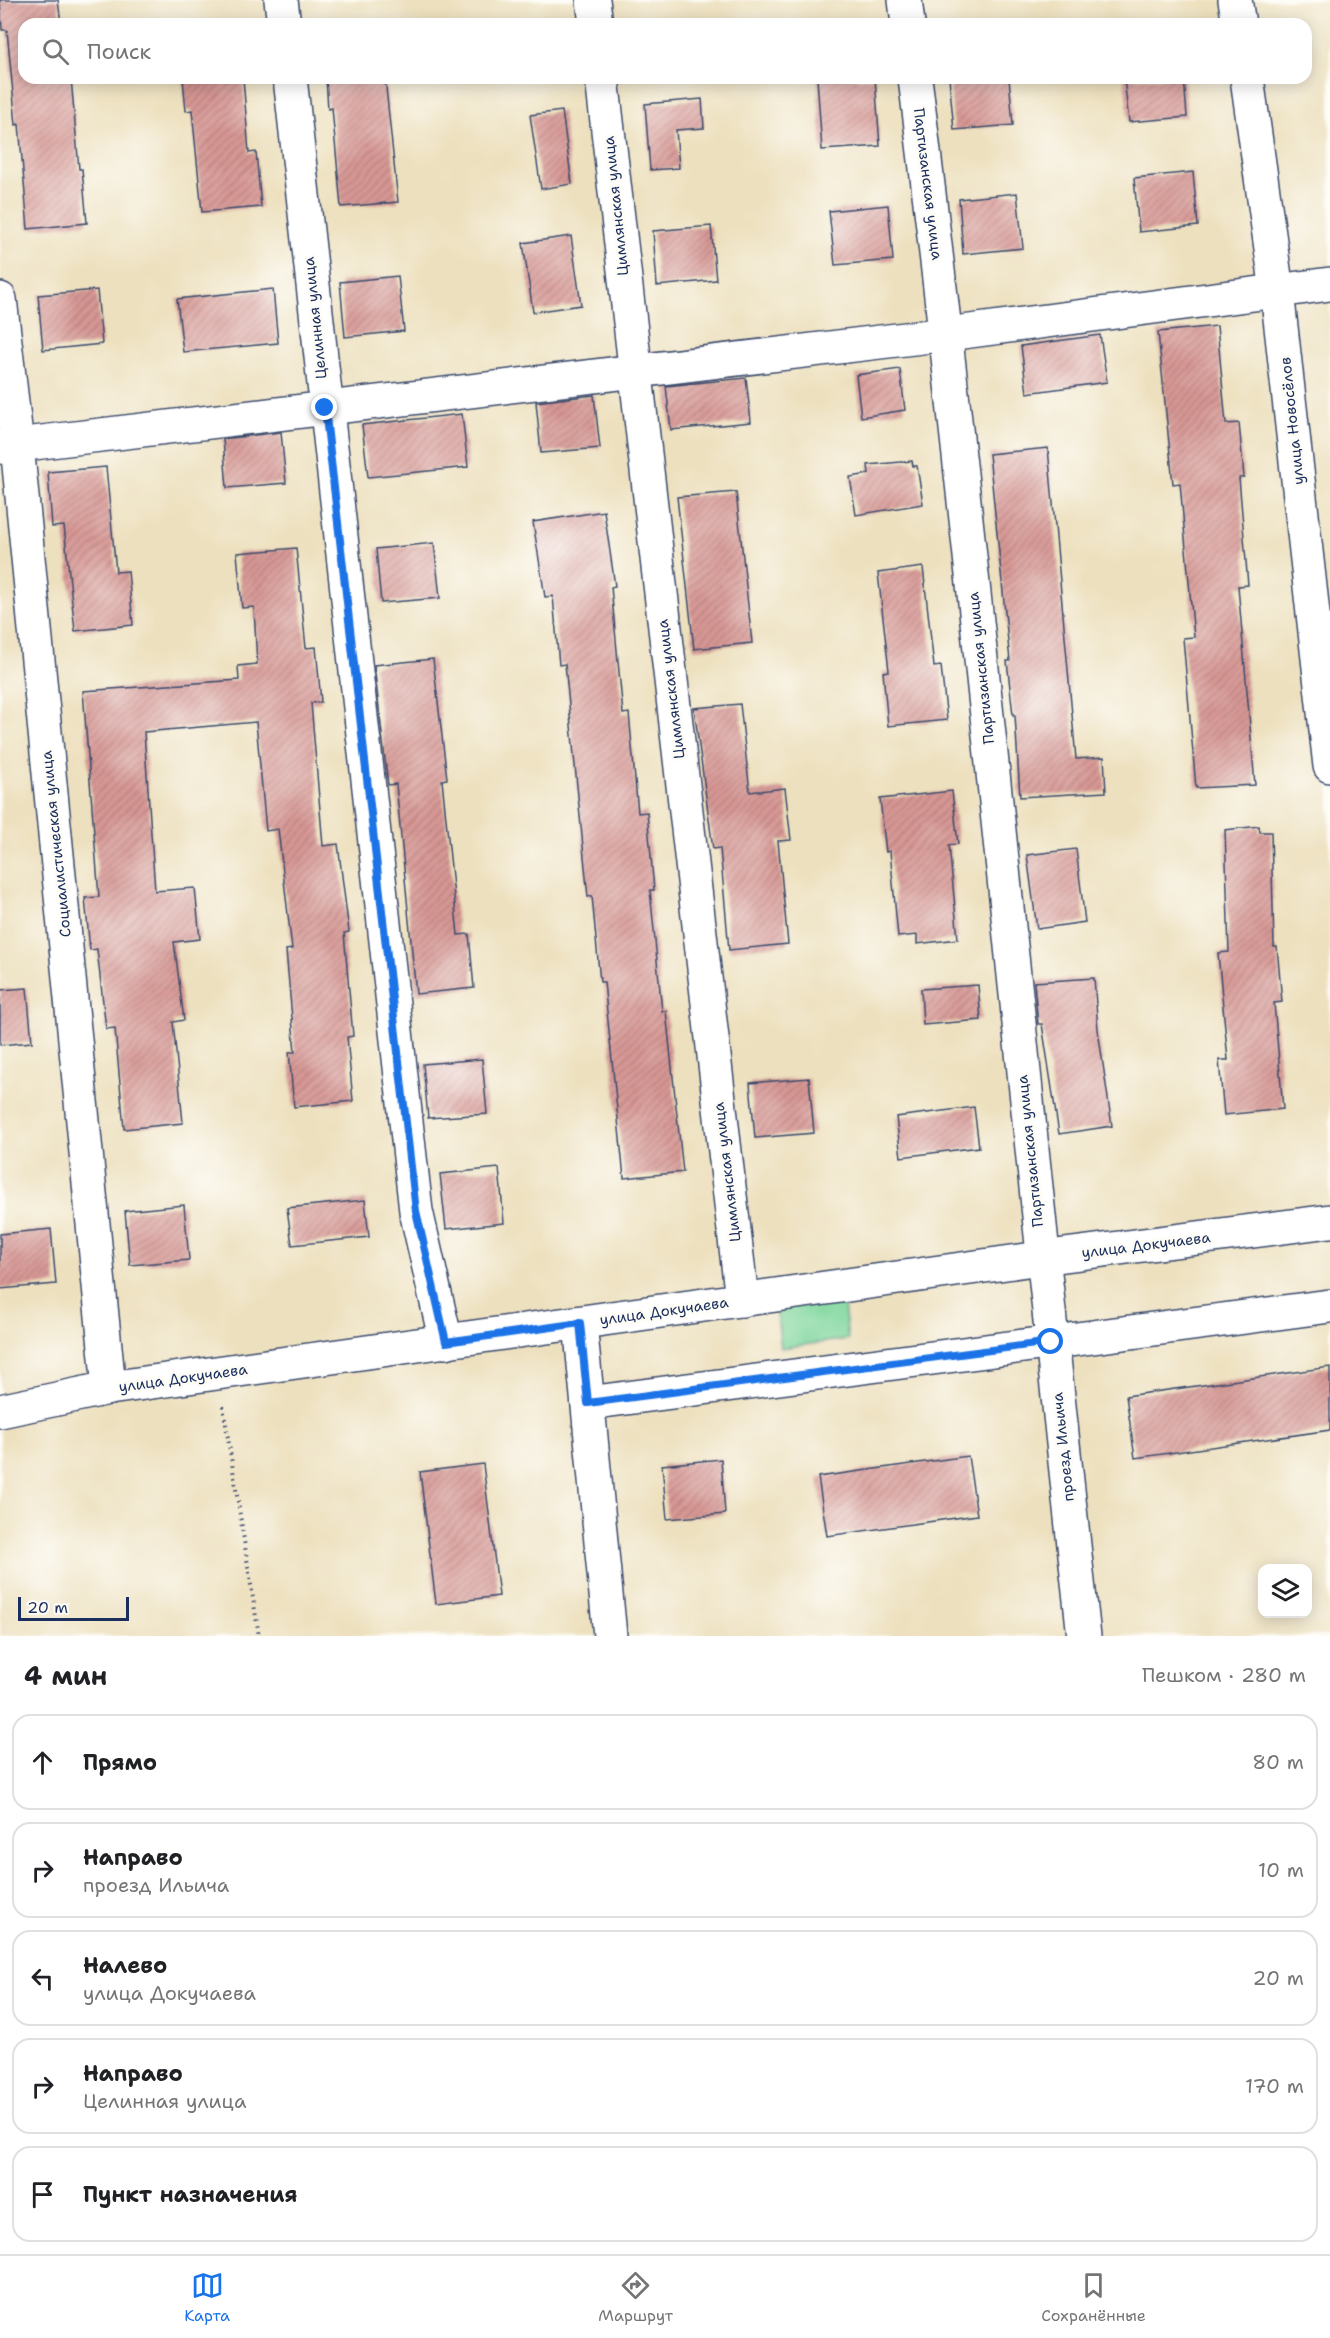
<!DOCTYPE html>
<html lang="ru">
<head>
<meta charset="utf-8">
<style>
	:root { --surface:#fff; --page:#f2f2f2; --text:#202124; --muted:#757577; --line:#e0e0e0; --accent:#1a73e8 }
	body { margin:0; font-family:"Shantell Sans",sans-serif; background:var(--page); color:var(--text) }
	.controls { position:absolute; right:18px; bottom:18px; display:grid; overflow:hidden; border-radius:12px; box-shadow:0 3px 15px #0003 }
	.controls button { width:54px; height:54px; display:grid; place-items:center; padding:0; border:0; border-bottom:2px solid var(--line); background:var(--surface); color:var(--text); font:30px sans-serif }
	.scale { position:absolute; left:18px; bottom:15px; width:111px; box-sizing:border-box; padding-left:6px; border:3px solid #1b2f5e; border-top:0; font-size:16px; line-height:21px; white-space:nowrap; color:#1b2f5e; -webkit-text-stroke:4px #fdfcf7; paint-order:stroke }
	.stop { position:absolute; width:18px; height:18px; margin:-14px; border:4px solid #1a73e8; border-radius:50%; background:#fff }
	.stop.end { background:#1a73e8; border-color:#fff; box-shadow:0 2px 6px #0008 }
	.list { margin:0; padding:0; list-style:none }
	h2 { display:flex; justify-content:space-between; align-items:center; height:78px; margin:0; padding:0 24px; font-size:26px }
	h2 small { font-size:20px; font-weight:400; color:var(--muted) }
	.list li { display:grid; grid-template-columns:39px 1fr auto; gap:18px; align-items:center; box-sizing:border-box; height:96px; margin:0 12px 12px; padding:0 12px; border:2px solid var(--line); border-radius:18px }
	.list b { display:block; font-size:22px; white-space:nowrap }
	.list p { margin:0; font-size:20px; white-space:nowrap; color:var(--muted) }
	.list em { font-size:20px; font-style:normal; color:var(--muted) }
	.icon { flex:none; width:33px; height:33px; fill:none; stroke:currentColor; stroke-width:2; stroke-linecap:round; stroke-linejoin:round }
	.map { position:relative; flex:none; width:1330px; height:1636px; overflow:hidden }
	.search { position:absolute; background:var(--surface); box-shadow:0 3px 15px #0003; left:18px; right:18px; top:18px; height:66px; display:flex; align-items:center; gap:15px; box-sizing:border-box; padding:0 21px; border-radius:18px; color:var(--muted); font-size:22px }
	.sheet { height:618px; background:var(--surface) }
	nav { display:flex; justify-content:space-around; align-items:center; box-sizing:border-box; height:84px; border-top:2px solid var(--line); background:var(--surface); font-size:16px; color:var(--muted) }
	nav a { display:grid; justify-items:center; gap:3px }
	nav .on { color:var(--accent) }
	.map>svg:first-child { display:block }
	.green { fill:#7dd69b; stroke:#4c827c; stroke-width:1.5 }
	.building { fill:url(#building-hatch) }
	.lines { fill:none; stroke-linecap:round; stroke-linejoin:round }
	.minor-casing { stroke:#3a4a6c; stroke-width:36 }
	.path { stroke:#3a4a6c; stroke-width:4; stroke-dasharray:1.5 4.5; stroke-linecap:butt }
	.minor { stroke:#fff; stroke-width:33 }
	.route { stroke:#1a73e8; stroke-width:8 }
	.labels { text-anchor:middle; stroke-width:6; stroke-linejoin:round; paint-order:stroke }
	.street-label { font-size:15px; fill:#1b2f5e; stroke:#fdfcf7 }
</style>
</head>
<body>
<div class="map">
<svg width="1330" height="1636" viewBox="0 0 1330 1636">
	<defs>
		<pattern id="building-hatch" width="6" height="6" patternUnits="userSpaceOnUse" patternTransform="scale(1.5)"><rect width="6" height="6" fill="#d89894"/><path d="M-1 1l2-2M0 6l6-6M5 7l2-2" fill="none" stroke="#ae7c7c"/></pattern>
	</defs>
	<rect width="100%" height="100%" fill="#fdfcf7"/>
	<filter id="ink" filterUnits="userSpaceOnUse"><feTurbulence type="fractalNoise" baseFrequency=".0167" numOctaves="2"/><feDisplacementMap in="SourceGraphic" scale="12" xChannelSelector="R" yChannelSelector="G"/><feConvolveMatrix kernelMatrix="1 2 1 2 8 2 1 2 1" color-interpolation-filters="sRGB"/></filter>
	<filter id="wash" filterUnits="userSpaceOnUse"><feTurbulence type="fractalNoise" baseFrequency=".008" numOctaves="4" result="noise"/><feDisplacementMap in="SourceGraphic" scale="24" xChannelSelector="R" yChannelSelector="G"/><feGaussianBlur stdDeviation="1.35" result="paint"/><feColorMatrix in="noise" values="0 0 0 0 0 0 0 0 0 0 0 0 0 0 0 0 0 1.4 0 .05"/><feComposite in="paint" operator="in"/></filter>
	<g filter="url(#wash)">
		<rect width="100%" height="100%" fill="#ede0be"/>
		<polygon class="green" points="843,1297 848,1339 781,1348 776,1305"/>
		<g id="blocks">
			<g class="building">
				<polygon points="0,0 58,0 61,24 24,24 24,78 71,78 79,169 82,169 87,223 28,229 19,124 16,125 7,30 2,30"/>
				<polygon points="183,78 243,78 249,153 256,152 261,207 202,212 192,110 186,111"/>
				<polygon points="326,78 385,78 398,202 341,207 332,108 328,109"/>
				<polygon points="817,78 875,78 880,146 822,150"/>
				<polygon points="949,78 1009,78 1013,125 954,130"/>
				<polygon points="1124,78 1184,78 1187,117 1129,122"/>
				<polygon points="702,99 704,128 676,130 679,168 650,170 645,104"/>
				<polygon points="562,111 572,184 541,189 530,115"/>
				<polygon points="1193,172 1198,226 1139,232 1134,178"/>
				<polygon points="1017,193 1023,248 963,254 959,199"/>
				<polygon points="888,205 893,260 835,265 829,211"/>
				<polygon points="711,226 716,280 657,286 653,231"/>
				<polygon points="571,236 581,305 533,312 523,243"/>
				<polygon points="398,276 404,331 345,337 340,282"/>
				<polygon points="273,289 278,343 183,352 177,299"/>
				<polygon points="97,290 102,344 43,350 38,295"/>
				<polygon points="1217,326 1226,424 1239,423 1244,477 1239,478 1248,585 1238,586 1255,785 1196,788 1183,638 1194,637 1180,483 1173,484 1158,332"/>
				<polygon points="1100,335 1107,382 1027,393 1021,346"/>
				<polygon points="900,369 905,410 861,417 856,375"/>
				<polygon points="746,378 751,422 671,430 666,386"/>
				<polygon points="594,395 600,448 541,453 536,402"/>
				<polygon points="462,414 468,467 368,477 362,425"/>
				<polygon points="281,432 286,483 227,488 223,439"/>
				<polygon points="1048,448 1076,759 1104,757 1106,792 1020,797 1015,715 1013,715 1007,661 1010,661 989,454"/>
				<polygon points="912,461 913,466 917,466 923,504 856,515 850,477 869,474 868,465"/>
				<polygon points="106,467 116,572 128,571 133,625 75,631 64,526 52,527 48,472"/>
				<polygon points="736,492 752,643 694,649 677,497"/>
				<polygon points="604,511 615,586 611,587 623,714 629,713 638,813 647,812 654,890 650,890 662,1011 666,1011 683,1172 624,1178 604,982 600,982 592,896 588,897 565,664 559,665 553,596 545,597 533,522"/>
				<polygon points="434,543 440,598 381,603 376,549"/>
				<polygon points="296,548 306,648 316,647 321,702 311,703 323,846 338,844 349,932 344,933 353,1036 347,1037 353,1101 294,1107 289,1052 295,1052 286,950 292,949 278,829 266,831 256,722 144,732 155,891 195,888 200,939 174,942 184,1020 173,1022 183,1123 124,1129 115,1028 106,1029 97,949 90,950 85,898 99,897 83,691 239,680 238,666 257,664 254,607 242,608 237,553"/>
				<polygon points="923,567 934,667 941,666 947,720 888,726 883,672 889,671 878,573"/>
				<polygon points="433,659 447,779 442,780 458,935 469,934 474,988 416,994 396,784 388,785 374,665"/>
				<polygon points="740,704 750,792 785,788 791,840 778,841 788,944 729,950 720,848 713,849 694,708"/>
				<polygon points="952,791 958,844 949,845 958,939 917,944 917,935 898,937 890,851 886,852 880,799"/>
				<polygon points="1259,826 1260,832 1271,832 1274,947 1277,947 1282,1002 1274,1003 1283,1109 1224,1115 1219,1060 1228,1060 1218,953 1229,952 1225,830"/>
				<polygon points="1076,849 1085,922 1037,929 1027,855"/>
				<polygon points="1094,978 1098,1030 1112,1126 1059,1134 1042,1024 1038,1024 1034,982"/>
				<polygon points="978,985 981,1020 923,1025 921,989"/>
				<polygon points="27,988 32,1042 0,1045 0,990"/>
				<polygon points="482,1059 487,1114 428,1118 423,1064"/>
				<polygon points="809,1078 814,1133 755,1138 750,1083"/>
				<polygon points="974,1107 979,1147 901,1157 896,1117"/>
				<polygon points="499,1168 504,1223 446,1229 440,1174"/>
				<polygon points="365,1200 369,1237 292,1245 287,1208"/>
				<polygon points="184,1205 189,1260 130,1265 125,1211"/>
				<polygon points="51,1229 56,1284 0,1289 0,1234"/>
				<polygon points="1330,1367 1330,1430 1135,1458 1126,1396"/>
				<polygon points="968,1456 977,1515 827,1536 818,1477"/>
				<polygon points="721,1459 725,1514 667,1519 662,1465"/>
				<polygon points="483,1464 499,1596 436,1604 420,1472"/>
			</g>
		</g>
	</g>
	<g filter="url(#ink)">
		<use href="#blocks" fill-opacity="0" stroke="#3a4a6c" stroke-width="1.5"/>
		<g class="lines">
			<g class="minor-casing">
				<g id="minor">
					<polyline points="281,0 284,24"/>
					<polyline points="593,0 596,24"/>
					<polyline points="905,0 908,24"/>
					<polyline points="1235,0 1239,24"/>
					<polyline points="290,78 416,1211 446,1342"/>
					<polyline points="602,78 742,1300"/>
					<path d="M915,78C979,596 1026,1117 1084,1636"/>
					<polyline points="1247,78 1277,291 1330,766"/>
					<polyline points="0,299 17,445 109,1388"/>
					<polyline points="0,447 947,334 1330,284"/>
					<polyline points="580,1323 610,1636"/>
					<polyline points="588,1403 1330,1306"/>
					<polyline points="0,1411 109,1388 1041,1258 1330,1221"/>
				</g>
			</g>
			<polyline class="path" points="223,1406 259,1636"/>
			<use href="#minor" class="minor"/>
		</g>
	</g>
	<g class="lines" filter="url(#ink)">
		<polyline class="route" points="325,408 416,1211 446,1342 580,1323 588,1403 1051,1342"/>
	</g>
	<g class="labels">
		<g class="street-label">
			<text transform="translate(928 184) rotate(83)" y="5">Партизанская улица</text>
			<text transform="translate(616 206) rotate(-96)" y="5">Цимлянская улица</text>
			<text transform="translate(315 318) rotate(-96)" y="5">Целинная улица</text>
			<text transform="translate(1292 421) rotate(-96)" y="5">улица Новосёлов</text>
			<text transform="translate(981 668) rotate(-96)" y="5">Партизанская улица</text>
			<text transform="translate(671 689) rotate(-97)" y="5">Цимлянская улица</text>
			<text transform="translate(56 844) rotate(-96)" y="5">Социалистическая улица</text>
			<text transform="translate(1030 1151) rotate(-96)" y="5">Партизанская улица</text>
			<text transform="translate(727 1172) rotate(-97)" y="5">Цимлянская улица</text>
			<text transform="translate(1146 1245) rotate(-7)" y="5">улица Докучаева</text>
			<text transform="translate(664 1311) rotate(-8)" y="5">улица Докучаева</text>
			<text transform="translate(183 1378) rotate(-8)" y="5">улица Докучаева</text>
			<text transform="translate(1063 1447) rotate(-96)" y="5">проезд Ильича</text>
		</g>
	</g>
</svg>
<div class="controls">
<button><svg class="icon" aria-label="layers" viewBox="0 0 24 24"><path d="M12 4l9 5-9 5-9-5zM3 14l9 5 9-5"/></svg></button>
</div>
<div class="scale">20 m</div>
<div class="stop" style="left:1051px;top:1342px"></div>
<div class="stop end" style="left:325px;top:408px"></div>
<div class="search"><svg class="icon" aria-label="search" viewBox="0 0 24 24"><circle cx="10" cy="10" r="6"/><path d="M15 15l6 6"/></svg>Поиск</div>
</div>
<section class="sheet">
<h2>4 мин<small>Пешком · 280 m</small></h2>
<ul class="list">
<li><svg class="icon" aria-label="ahead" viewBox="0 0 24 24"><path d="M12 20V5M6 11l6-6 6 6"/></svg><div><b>Прямо</b></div><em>80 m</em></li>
<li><svg class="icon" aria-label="right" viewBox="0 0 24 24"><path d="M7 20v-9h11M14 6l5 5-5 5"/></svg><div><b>Направо</b><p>проезд Ильича</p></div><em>10 m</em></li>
<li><svg class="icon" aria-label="left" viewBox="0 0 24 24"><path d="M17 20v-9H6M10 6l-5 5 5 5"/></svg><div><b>Налево</b><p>улица Докучаева</p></div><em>20 m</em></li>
<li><svg class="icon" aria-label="right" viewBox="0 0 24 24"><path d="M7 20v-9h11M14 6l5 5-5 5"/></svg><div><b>Направо</b><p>Целинная улица</p></div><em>170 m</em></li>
<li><svg class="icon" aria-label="arrive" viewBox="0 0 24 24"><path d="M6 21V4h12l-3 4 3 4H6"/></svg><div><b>Пункт назначения</b></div></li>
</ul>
</section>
<nav>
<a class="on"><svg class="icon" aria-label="map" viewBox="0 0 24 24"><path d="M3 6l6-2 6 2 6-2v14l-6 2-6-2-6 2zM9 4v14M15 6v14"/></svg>Карта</a>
<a><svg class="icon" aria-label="directions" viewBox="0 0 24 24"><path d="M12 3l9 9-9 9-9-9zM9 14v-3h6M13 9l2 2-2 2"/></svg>Маршрут</a>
<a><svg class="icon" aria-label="saved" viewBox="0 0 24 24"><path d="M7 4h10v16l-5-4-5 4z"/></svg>Сохранённые</a>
</nav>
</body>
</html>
